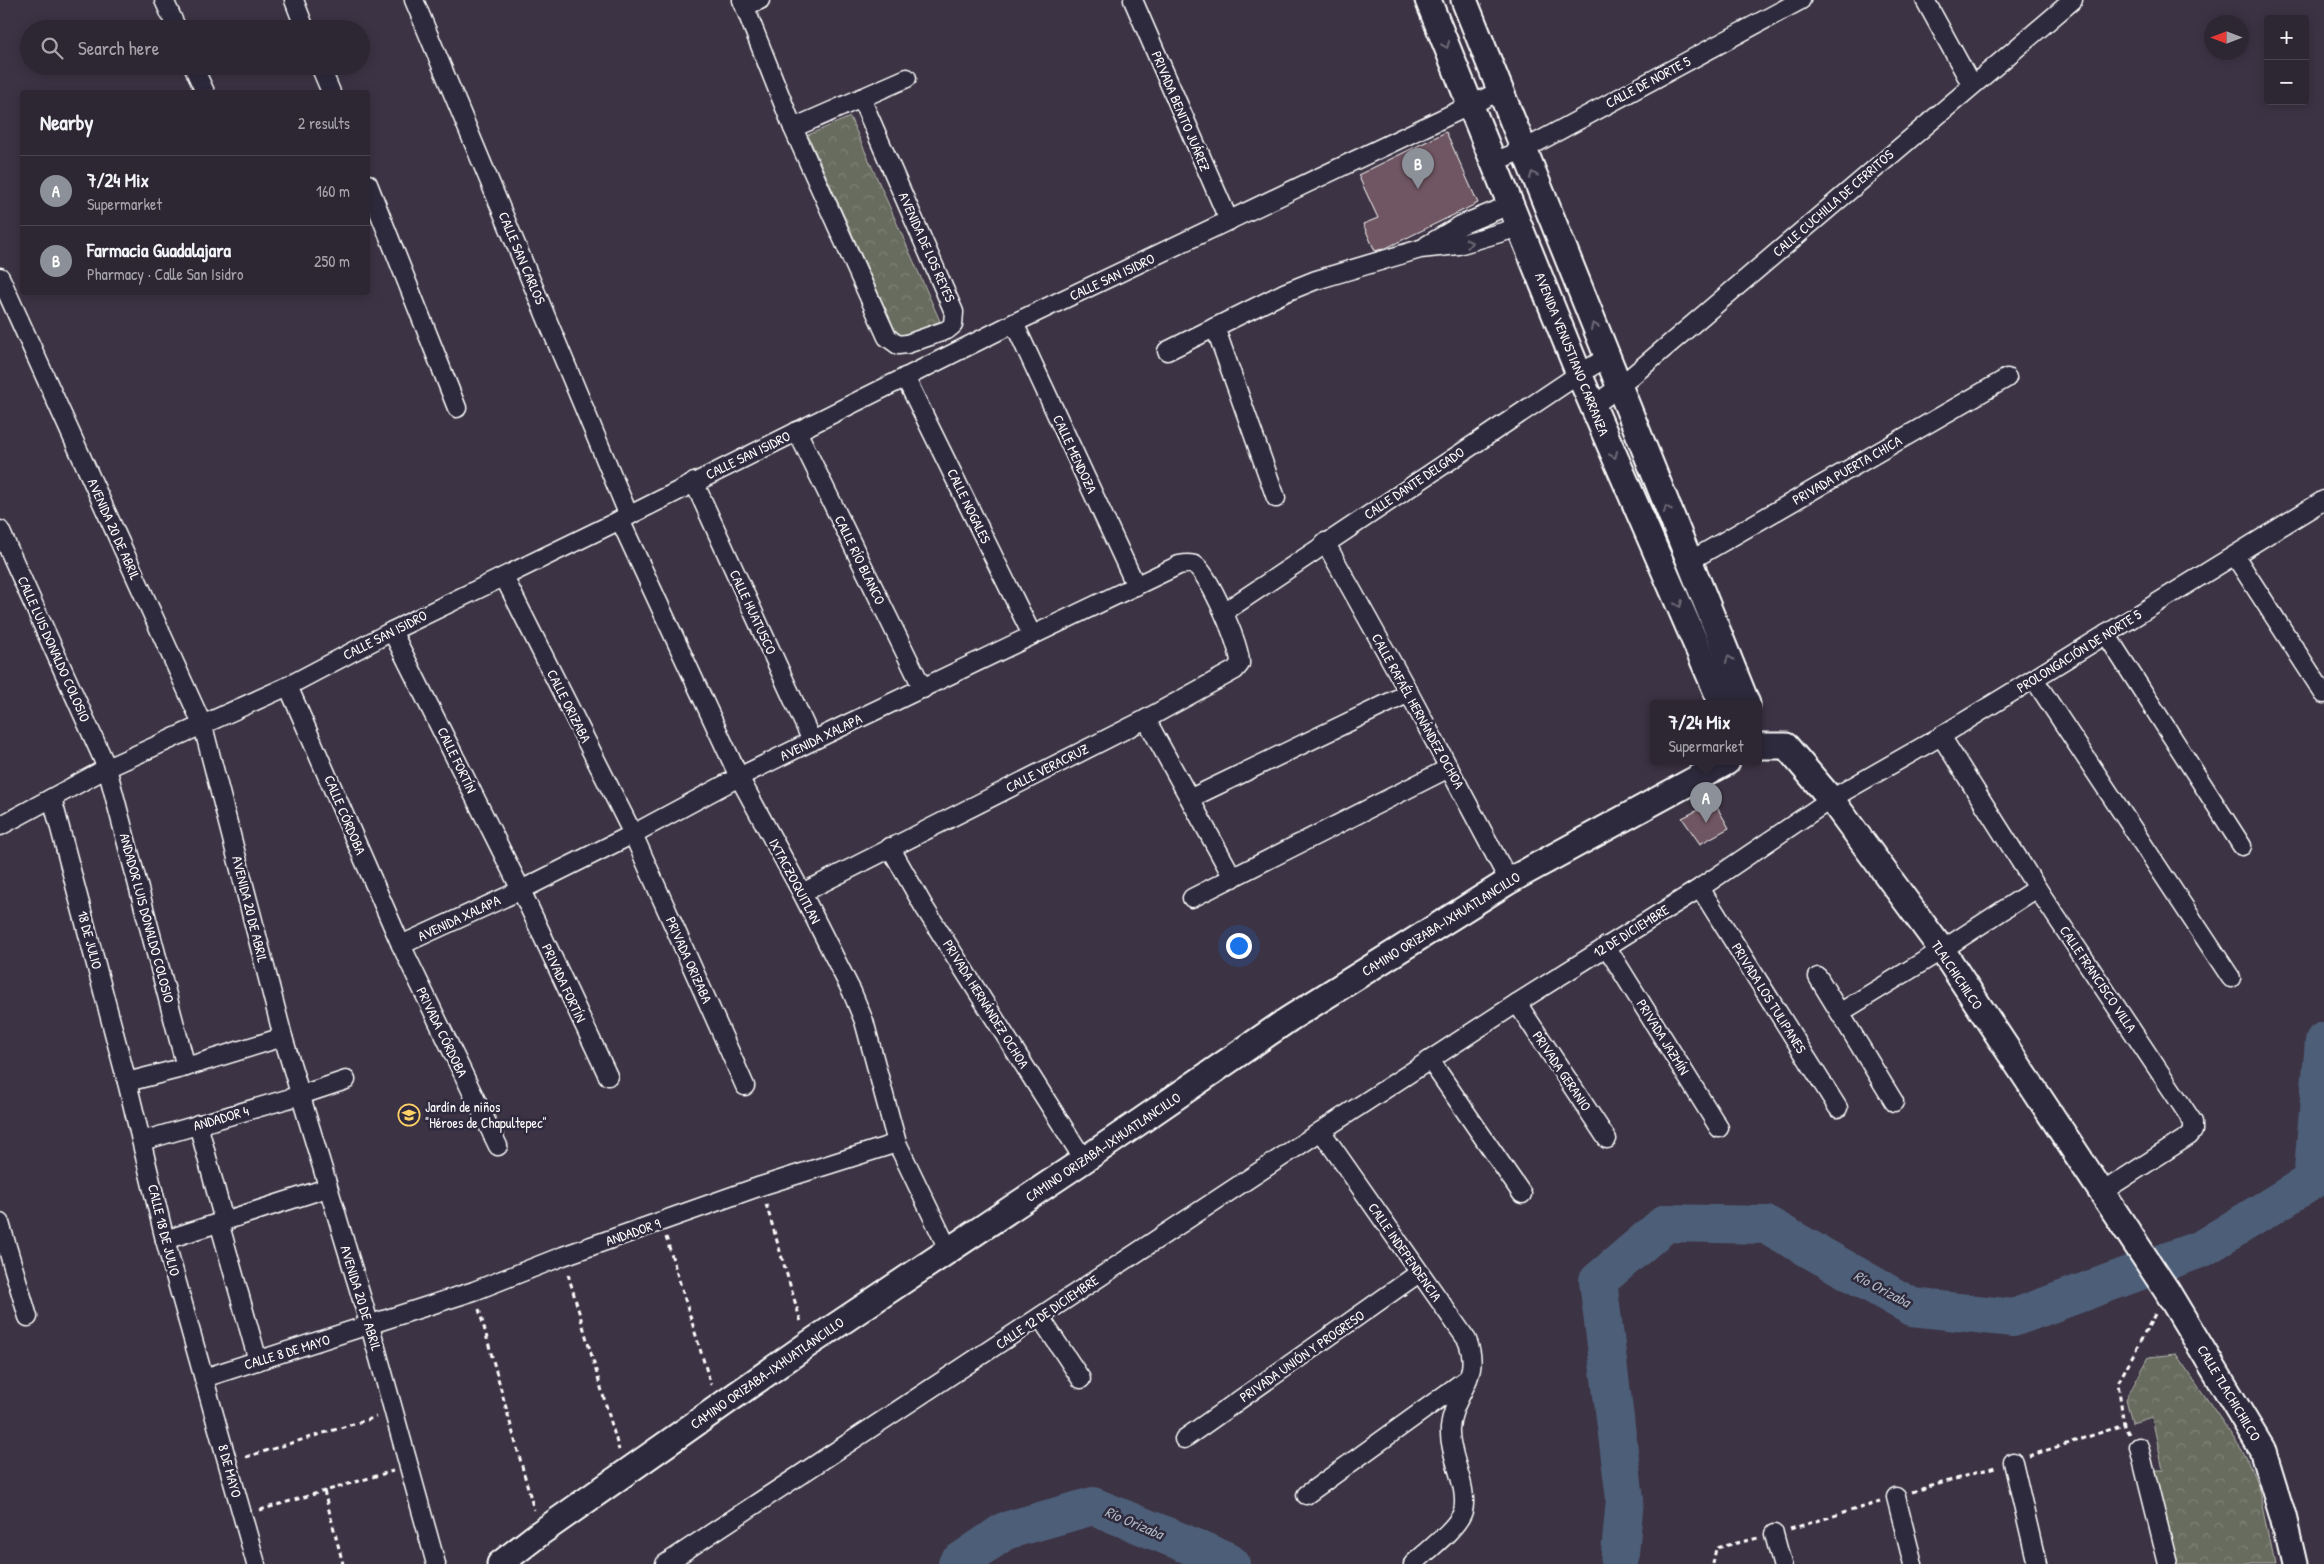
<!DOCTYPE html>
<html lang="en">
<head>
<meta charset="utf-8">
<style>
	:root { --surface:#2d2633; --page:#352e3b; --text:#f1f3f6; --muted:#a7a5ac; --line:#48434e; --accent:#8c9099 }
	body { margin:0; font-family:"Patrick Hand",sans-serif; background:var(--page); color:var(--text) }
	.controls { position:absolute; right:15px; top:15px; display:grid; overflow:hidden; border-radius:5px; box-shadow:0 2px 12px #0003 }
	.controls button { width:45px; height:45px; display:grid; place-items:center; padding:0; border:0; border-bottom:1px solid var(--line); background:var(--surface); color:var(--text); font:25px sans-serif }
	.compass { position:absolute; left:2204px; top:15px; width:45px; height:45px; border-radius:50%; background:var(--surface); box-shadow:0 2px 12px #0003; rotate:270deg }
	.you { position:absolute; left:1238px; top:945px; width:18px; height:18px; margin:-12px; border:4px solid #fff; border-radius:50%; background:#1a73e8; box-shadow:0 0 0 8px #1a73e833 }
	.badge { display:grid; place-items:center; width:32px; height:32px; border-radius:50%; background:var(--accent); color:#fff; font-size:16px; font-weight:700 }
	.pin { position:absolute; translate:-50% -41px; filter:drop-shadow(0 1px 2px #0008) }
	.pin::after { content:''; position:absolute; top:26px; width:18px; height:15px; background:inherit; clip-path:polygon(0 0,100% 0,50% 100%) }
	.popup { position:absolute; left:1650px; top:700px; width:112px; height:65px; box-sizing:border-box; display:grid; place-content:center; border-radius:5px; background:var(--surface); filter:drop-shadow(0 1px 4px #0005); font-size:16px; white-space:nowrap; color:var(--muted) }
	.popup b { font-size:19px; color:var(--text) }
	.popup::after { content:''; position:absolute; left:50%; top:100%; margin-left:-10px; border:10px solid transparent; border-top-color:var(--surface) }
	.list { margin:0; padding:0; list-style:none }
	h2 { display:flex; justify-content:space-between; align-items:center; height:65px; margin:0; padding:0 20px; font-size:21px }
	h2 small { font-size:16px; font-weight:400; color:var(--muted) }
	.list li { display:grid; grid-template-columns:32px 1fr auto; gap:15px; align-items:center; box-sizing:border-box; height:70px; padding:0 20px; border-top:1px solid var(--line) }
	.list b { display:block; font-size:19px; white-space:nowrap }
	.list p { margin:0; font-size:16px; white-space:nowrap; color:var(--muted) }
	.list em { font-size:16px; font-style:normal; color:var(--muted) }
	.icon { flex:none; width:28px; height:28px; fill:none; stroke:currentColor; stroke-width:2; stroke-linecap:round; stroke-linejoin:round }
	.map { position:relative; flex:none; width:2324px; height:1564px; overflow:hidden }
	.search { position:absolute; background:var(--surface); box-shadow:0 2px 12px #0003; left:20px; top:20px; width:350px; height:55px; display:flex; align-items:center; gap:12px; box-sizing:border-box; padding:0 18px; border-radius:28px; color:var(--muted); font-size:19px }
	.panel { position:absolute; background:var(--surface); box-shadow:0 2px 12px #0003; left:20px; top:90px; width:350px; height:205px; border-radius:5px }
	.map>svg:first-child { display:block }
	.park { fill:url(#park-crowns); stroke:#b4b6ae }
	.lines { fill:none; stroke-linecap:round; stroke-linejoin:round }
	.river { stroke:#4e5e78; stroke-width:38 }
	.building { fill:#6f5762; stroke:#fff }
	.street-casing { stroke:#fff; stroke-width:21 }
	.secondary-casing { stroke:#fff; stroke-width:29 }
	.path { stroke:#fff; stroke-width:3; stroke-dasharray:5 4; stroke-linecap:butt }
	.street { stroke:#2f2a3d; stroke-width:18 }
	.secondary { stroke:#2f2a3d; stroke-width:25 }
	.oneway { stroke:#6d6a77 }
	.labels { text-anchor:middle; stroke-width:5; stroke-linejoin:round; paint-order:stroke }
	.street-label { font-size:14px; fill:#fff; stroke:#2f2a3d }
	.poi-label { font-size:14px; fill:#fff; stroke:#2f2a3d; text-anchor:start }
	.water-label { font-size:15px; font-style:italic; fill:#afb7c2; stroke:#2f2a3d }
</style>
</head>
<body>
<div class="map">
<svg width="2324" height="1564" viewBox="0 0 2324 1564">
	<defs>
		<pattern id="park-crowns" width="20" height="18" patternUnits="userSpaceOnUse" patternTransform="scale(1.25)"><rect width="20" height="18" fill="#686c5e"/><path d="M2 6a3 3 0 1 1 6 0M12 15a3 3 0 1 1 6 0" fill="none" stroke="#7f8276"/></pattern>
	</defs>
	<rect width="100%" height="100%" fill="#3c3344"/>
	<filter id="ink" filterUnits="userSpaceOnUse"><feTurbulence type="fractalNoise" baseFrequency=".02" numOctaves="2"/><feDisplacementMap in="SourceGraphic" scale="10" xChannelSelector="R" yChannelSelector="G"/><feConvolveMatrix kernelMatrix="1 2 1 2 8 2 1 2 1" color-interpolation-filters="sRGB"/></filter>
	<g filter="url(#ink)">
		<g class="park">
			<polygon points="850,117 940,321 899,339 808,135"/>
			<polygon points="2176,1354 2246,1456 2258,1486 2274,1564 2169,1564 2149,1470 2163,1470 2152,1417 2132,1423 2126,1399 2149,1357"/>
		</g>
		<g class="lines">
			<g class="river">
				<polyline points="957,1564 1005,1531 1093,1506 1226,1560 1231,1564"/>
				<polyline points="1619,1564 1625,1499 1598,1281 1666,1223 1767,1225 1912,1307 2013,1318 2203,1248 2312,1181 2324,1041"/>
			</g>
		</g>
		<g class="building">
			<polygon points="1446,132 1478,203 1386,248 1375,251 1363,224 1378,218 1358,175"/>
			<polygon points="1714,802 1729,828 1700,844 1682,818"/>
		</g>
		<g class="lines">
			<g class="street-casing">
				<g id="street">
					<polyline points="164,0 177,29"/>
					<polyline points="294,0 305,29"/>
					<polyline points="414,0 629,516"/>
					<polyline points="742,0 793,128 887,337 898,345 907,344 947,330 953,325 954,312 861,98"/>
					<polyline points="1133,0 1229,221"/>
					<polyline points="1925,0 1971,84"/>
					<polyline points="745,6 760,0"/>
					<polyline points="193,66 205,92"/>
					<polyline points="320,66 331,92"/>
					<polyline points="793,128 907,78"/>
					<polyline points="1493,162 1523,150 1801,0"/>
					<polyline points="368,184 457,408"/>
					<polyline points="1427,245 1461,225 1512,204"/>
					<polyline points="0,277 203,726 283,1037 370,1326 436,1564"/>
					<polyline points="1014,323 1136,586"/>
					<polyline points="1215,327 1276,498"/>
					<polyline points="1167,351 1286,292 1316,280 1420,249 1458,245 1520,227"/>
					<polyline points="905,377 1032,635"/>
					<polyline points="1593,406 1619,387 2073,0"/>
					<polyline points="797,431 923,689"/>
					<polyline points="694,482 812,741"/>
					<polyline points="620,520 739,777 802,893 852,992 864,1021 897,1143 949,1251"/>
					<polyline points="0,530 107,768 186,1067"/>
					<polyline points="1325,542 1409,693 1509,881"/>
					<polyline points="2235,556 2324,694"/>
					<polyline points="1688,562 2007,378"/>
					<polyline points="504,577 633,834 745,1086"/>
					<polyline points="1224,612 1579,374 1606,358"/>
					<polyline points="392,631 521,890 608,1076"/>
					<polyline points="2106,634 2242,846"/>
					<polyline points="2034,679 2231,978"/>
					<polyline points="288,686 401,945 498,1146"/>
					<polyline points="1146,719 1233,878"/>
					<polyline points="1941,736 2037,888 2193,1122 2193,1131 2189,1136 2102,1192"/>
					<polyline points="52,798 127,1082 165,1240 256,1564"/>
					<polyline points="1191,798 1409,693"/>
					<polyline points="0,826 107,768 288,686 392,631 620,520 1014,323 1500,91"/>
					<polyline points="890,847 924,907 1084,1160"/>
					<polyline points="1700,888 1838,1108"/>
					<polyline points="1192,898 1449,768"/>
					<path d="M401,945L521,890L633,834L739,777L812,741L1179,565C1184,564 1190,563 1195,565C1209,574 1241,647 1240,664L1235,670L1146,719L802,893"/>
					<polyline points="1606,946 1719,1128"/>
					<polyline points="1818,977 1894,1102"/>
					<polyline points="1517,1003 1607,1139"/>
					<polyline points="1841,1012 1942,950 2037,888"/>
					<polyline points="1430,1060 1522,1194"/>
					<polyline points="127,1082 186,1067 283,1037"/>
					<polyline points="198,1124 224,1221"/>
					<path d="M1321,1131L1467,1340C1483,1378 1453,1392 1450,1428C1448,1454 1469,1486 1463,1511C1458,1528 1426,1552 1413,1564"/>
					<polyline points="142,1141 301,1095 346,1080"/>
					<polyline points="219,1222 258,1361"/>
					<polyline points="0,1223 28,1317"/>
					<polyline points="165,1240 327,1188"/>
					<polyline points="1040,1317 1081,1379"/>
					<polyline points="204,1378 474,1291 563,1256 761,1186 897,1143"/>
					<polyline points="1184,1439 1419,1273"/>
					<polyline points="2139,1447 2168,1564"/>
					<polyline points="2013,1462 2037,1564"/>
					<polyline points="1306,1495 1468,1378"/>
					<polyline points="1896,1497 1913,1564"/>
					<polyline points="1774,1534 1782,1564"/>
					<polyline points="665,1564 1321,1131 1517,1003 1700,888 1831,799 1941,736 2324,500"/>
				</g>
			</g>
			<g class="secondary-casing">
				<g id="secondary">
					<polyline points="1428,0 1579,374 1722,704"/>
					<polyline points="1464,0 1747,704"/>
					<polyline points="1758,746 1786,746 1831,799 1942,950 2167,1291 2262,1449 2283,1517 2294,1564"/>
					<polyline points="500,1564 540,1533 807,1345 1084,1160 1289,1019 1509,881 1727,762"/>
				</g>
			</g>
			<g class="path">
				<polyline points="766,1204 801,1322"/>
				<polyline points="666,1237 711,1385"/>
				<polyline points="568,1274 619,1450"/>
				<polyline points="479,1309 534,1510"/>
				<polyline points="2129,1434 2124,1425 2118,1383 2155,1314"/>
				<polyline points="2029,1456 2124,1425"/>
				<polyline points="246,1457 376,1417"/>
				<polyline points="324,1491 343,1564"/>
				<polyline points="1912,1492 1995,1467"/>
				<polyline points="260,1510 393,1471"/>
				<polyline points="1790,1529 1880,1502"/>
				<polyline points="1713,1564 1716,1548 1758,1538"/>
			</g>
			<use href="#street" class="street"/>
			<use href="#secondary" class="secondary"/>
		</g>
		<defs><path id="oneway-chevron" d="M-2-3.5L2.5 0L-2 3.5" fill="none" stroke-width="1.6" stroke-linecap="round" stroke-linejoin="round" transform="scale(1.25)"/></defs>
		<g class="oneway">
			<use href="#oneway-chevron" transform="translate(1446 45) rotate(68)"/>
			<use href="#oneway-chevron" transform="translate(1533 175) rotate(-112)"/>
			<use href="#oneway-chevron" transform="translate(1469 243) rotate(-13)"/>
			<use href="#oneway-chevron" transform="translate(1594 326) rotate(-112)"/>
			<use href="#oneway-chevron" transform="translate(1614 455) rotate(67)"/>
			<use href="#oneway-chevron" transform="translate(1667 509) rotate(-112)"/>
			<use href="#oneway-chevron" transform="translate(1679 604) rotate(67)"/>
			<use href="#oneway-chevron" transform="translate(1729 659) rotate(-112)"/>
		</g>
	</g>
	<defs>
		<g id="school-ring" transform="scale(1.125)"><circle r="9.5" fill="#2f2a3d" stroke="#ffd166" stroke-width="1.5"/><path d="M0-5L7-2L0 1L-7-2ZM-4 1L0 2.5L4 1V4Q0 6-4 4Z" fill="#ffd166"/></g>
	</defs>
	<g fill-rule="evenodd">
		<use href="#school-ring" x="409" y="1115"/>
	</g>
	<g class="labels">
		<g class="street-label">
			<text transform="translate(1648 82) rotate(-28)" y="5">CALLE DE NORTE 5</text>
			<text transform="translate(1181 111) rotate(67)" y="5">PRIVADA BENITO JUÁREZ</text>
			<text transform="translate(1833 203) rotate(-41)" y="5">CALLE CUCHILLA DE CERRITOS</text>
			<text transform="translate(927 247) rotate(66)" y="5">AVENIDA DE LOS REYES</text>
			<text transform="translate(522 258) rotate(67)" y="5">CALLE SAN CARLOS</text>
			<text transform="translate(1112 277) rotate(-25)" y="5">CALLE SAN ISIDRO</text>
			<text transform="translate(1572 354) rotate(68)" y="5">AVENIDA VENUSTIANO CARRANZA</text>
			<text transform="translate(1075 454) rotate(65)" y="5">CALLE MENDOZA</text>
			<text transform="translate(748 455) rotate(-26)" y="5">CALLE SAN ISIDRO</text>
			<text transform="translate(1847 470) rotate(-30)" y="5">PRIVADA PUERTA CHICA</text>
			<text transform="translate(1414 483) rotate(-34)" y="5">CALLE DANTE DELGADO</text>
			<text transform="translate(969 506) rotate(64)" y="5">CALLE NOGALES</text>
			<text transform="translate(114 529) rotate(66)" y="5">AVENIDA 20 DE ABRIL</text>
			<text transform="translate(860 560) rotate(64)" y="5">CALLE RÍO BLANCO</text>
			<text transform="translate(753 612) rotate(65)" y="5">CALLE HUATUSCO</text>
			<text transform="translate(385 635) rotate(-27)" y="5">CALLE SAN ISIDRO</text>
			<text transform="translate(54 649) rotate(66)" y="5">CALLE LUIS DONALDO COLOSIO</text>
			<text transform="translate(2079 651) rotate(-32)" y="5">PROLONGACIÓN DE NORTE 5</text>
			<text transform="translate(569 706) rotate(63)" y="5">CALLE ORIZABA</text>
			<text transform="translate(1418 711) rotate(61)" y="5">CALLE RAFAÉL HERNÁNDEZ OCHOA</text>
			<text transform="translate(821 737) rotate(-26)" y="5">AVENIDA XALAPA</text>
			<text transform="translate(457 760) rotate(64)" y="5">CALLE FORTÍN</text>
			<text transform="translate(1047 768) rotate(-27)" y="5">CALLE VERACRUZ</text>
			<text transform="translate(345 815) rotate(67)" y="5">CALLE CÓRDOBA</text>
			<text transform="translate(795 881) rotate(62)" y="5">IXTACZOQUITLAN</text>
			<text transform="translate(250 909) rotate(76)" y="5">AVENIDA 20 DE ABRIL</text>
			<text transform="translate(147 918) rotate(75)" y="5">ANDADOR LUIS DONALDO COLOSIO</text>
			<text transform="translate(459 918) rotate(-25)" y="5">AVENIDA XALAPA</text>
			<text transform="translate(1441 924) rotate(-32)" y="5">CAMINO ORIZABA-IXHUATLANCILLO</text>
			<text transform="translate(1631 931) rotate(-32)" y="5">12 DE DICIEMBRE</text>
			<text transform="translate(90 940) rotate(75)" y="5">18 DE JULIO</text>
			<text transform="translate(689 960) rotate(66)" y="5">PRIVADA ORIZABA</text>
			<text transform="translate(1957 975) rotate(56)" y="5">TLALCHICHILCO</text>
			<text transform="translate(2098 979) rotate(56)" y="5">CALLE FRANCISCO VILLA</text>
			<text transform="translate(564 983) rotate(65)" y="5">PRIVADA FORTÍN</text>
			<text transform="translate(1769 998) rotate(58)" y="5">PRIVADA LOS TULIPANES</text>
			<text transform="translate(986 1004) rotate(58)" y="5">PRIVADA HERNÁNDEZ OCHOA</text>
			<text transform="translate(442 1032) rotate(64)" y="5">PRIVADA CÓRDOBA</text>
			<text transform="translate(1663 1037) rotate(58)" y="5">PRIVADA JAZMÍN</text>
			<text transform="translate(1562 1071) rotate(56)" y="5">PRIVADA GERANIO</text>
			<text transform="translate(221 1118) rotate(-16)" y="5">ANDADOR 4</text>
			<text transform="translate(1103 1147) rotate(-34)" y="5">CAMINO ORIZABA-IXHUATLANCILLO</text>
			<text transform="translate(164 1230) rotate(76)" y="5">CALLE 18 DE JULIO</text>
			<text transform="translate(633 1232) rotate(-19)" y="5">ANDADOR 9</text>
			<text transform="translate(1405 1252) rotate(55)" y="5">CALLE INDEPENDENCIA</text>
			<text transform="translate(361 1298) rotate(73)" y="5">AVENIDA 20 DE ABRIL</text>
			<text transform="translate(1047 1312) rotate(-34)" y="5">CALLE 12 DE DICIEMBRE</text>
			<text transform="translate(287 1352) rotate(-17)" y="5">CALLE 8 DE MAYO</text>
			<text transform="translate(1302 1356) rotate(-35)" y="5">PRIVADA UNIÓN Y PROGRESO</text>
			<text transform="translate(767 1373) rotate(-35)" y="5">CAMINO ORIZABA-IXHUATLANCILLO</text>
			<text transform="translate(2229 1393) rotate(59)" y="5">CALLE TLACHICHILCO</text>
			<text transform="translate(230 1471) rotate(75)" y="5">8 DE MAYO</text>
		</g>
		<g class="poi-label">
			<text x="425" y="1112">Jardín de niños<tspan x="425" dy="16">"Héroes de Chapultepec"</tspan></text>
		</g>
		<g class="water-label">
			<text transform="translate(1882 1289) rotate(28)" y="5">Río Orizaba</text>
			<text transform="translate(1134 1523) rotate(23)" y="5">Río Orizaba</text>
		</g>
	</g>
</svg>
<div class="controls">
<button>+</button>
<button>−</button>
</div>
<svg class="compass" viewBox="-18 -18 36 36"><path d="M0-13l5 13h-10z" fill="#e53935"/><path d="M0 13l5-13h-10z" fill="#a7a5ac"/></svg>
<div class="you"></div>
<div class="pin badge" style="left:1706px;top:823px">A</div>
<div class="popup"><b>7/24 Mix</b>Supermarket</div>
<div class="pin badge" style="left:1418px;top:189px">B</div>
<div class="search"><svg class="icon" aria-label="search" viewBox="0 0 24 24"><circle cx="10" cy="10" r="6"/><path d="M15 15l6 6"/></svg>Search here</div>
<section class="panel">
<h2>Nearby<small>2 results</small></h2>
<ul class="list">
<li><span class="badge">A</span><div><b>7/24 Mix</b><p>Supermarket</p></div><em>160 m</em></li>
<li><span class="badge">B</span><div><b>Farmacia Guadalajara</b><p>Pharmacy · Calle San Isidro</p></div><em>250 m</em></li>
</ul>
</section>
</div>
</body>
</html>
